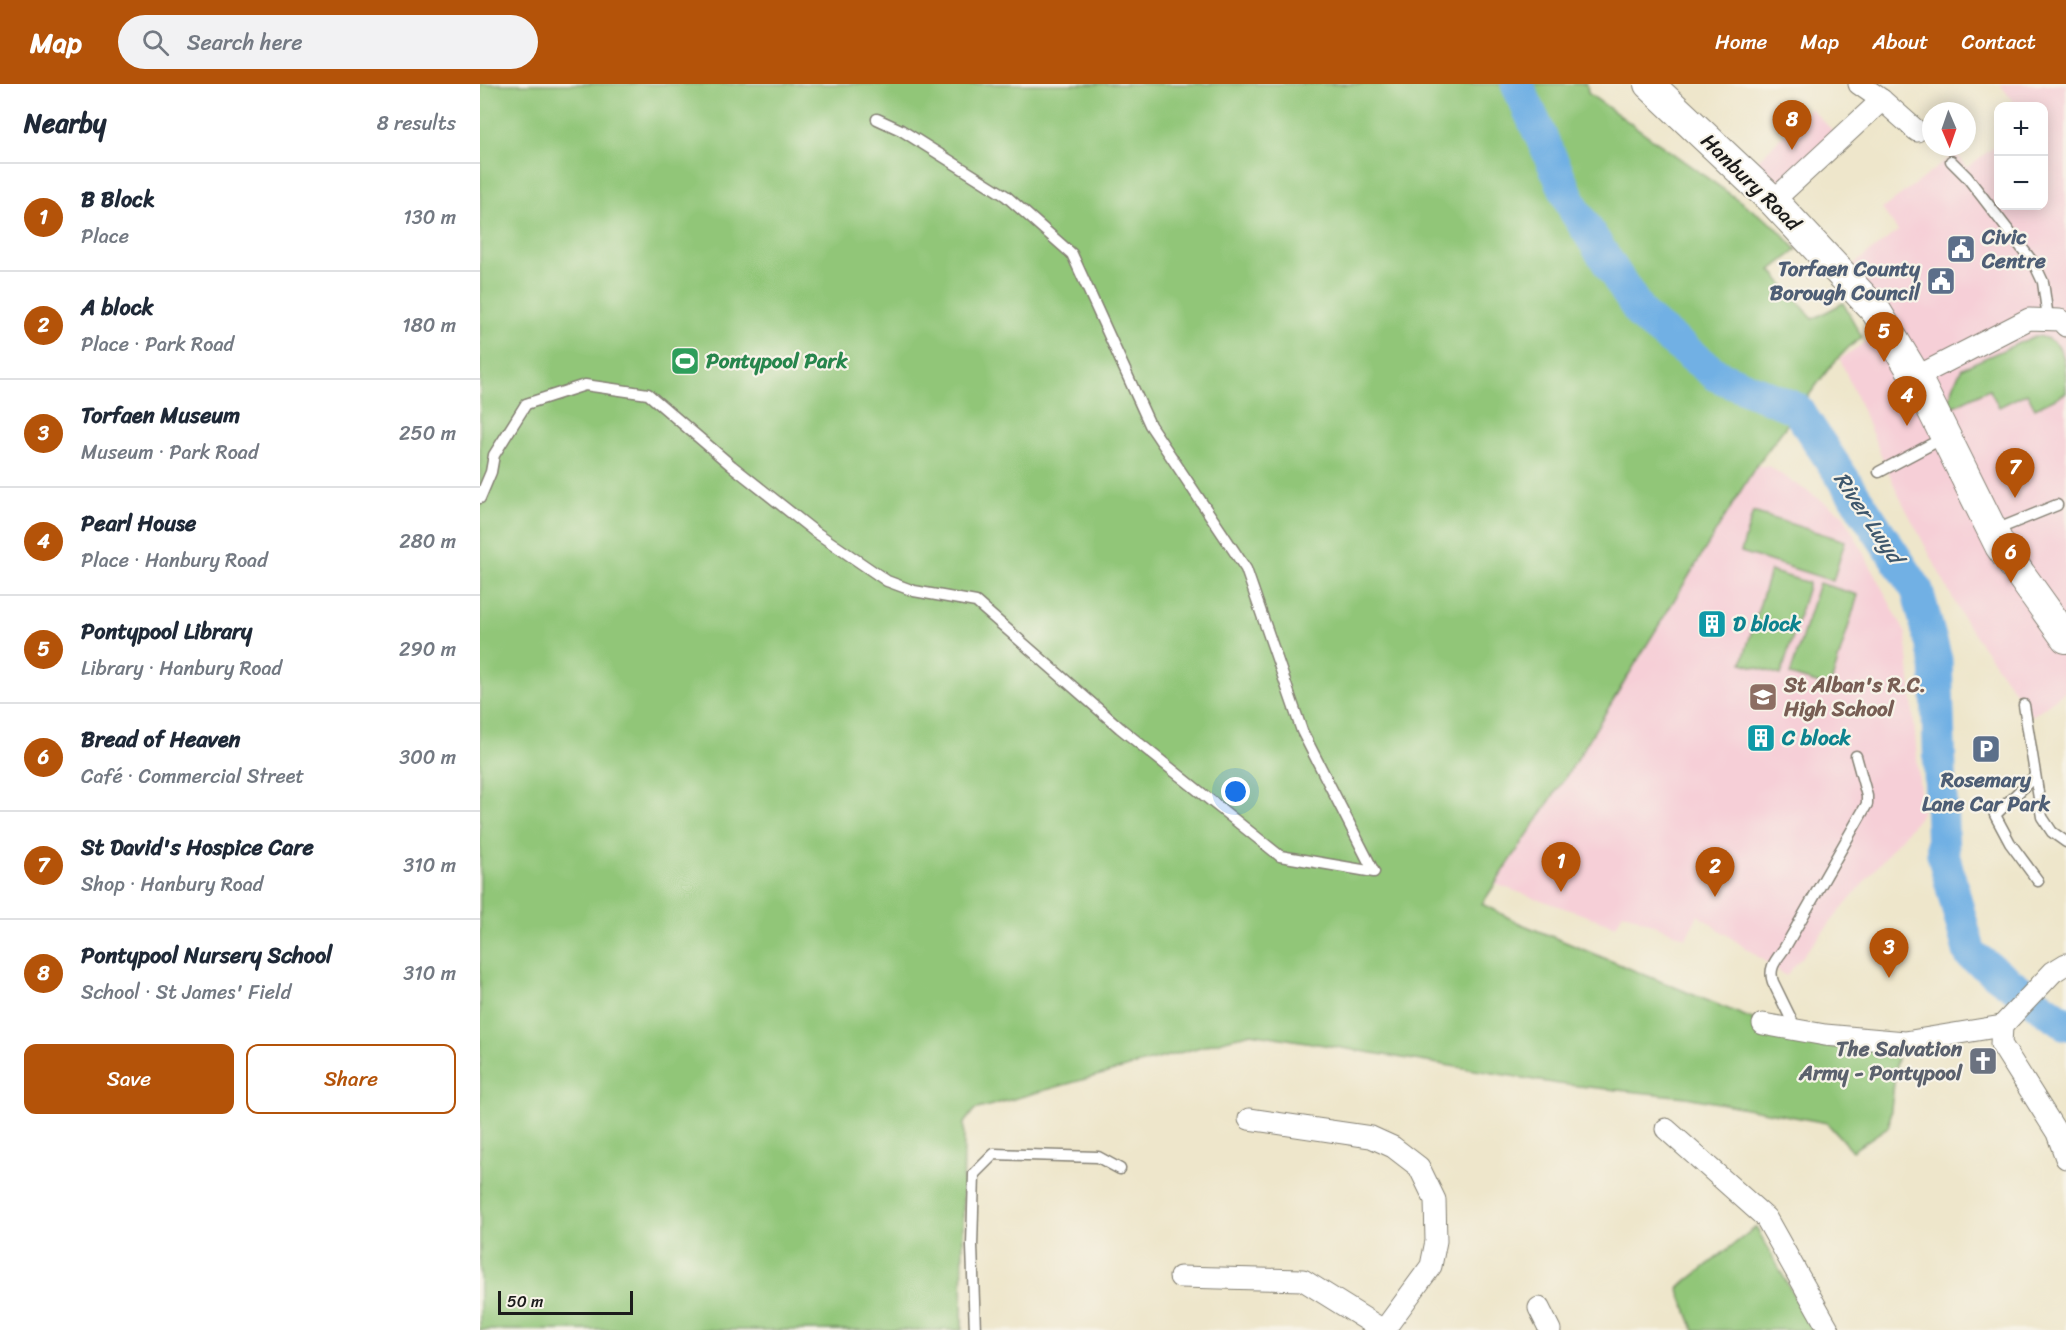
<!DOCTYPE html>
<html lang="en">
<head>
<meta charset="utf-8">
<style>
	:root { --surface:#fff; --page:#f2f2f3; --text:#1f2937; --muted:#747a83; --line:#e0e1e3; --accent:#b45309 }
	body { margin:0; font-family:Sriracha,sans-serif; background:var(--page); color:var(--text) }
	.controls { position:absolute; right:18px; top:18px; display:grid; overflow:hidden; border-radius:12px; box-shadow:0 3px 15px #0003 }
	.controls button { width:54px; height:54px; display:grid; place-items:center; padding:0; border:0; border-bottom:2px solid var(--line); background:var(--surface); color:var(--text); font:30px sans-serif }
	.compass { position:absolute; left:1442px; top:18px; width:54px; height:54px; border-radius:50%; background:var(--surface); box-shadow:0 3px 15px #0003; rotate:178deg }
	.scale { position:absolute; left:18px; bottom:15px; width:135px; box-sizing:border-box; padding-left:6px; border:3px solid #1c1c1c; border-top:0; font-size:16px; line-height:21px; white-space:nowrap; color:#1c1c1c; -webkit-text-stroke:4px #f7f3e8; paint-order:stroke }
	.you { position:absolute; left:756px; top:708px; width:21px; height:21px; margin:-15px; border:4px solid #fff; border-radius:50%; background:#1a73e8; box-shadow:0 0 0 9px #1a73e833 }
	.badge { display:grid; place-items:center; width:39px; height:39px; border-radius:50%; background:var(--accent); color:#fff; font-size:20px; font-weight:700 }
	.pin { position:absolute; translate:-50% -50px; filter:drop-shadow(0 2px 3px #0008) }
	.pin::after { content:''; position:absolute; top:32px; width:21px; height:18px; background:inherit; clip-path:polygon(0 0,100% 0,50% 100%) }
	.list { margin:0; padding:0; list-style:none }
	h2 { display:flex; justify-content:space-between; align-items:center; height:78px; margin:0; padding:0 24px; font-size:26px }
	h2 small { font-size:20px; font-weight:400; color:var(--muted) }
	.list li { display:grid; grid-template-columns:39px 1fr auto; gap:18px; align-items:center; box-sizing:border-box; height:108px; padding:0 24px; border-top:2px solid var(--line) }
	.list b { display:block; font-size:22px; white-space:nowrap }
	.list p { margin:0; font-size:20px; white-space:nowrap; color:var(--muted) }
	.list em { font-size:20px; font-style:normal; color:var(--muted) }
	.actions { display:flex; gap:12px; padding:18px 24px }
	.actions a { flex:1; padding:14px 0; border:2px solid var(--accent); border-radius:12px; text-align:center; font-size:21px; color:var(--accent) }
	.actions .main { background:var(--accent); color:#fff }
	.icon { flex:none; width:33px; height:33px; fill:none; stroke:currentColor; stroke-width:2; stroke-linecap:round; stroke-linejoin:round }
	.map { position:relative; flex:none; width:1586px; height:1246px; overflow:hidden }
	header { display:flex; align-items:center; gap:36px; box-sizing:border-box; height:84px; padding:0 30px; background:var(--accent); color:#fff }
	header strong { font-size:28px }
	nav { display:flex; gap:33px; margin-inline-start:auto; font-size:21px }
	.search { width:420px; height:54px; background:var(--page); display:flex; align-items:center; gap:15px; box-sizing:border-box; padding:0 21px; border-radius:33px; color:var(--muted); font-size:22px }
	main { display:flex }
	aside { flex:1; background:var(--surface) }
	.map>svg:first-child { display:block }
	.built { fill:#f6cfd7 }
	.green { fill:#91c678; stroke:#56714a; stroke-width:1.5 }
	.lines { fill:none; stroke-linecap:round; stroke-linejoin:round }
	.river { stroke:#71b0e4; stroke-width:33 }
	.lane-casing { stroke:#858174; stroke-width:13 }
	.street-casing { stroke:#858174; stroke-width:23 }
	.secondary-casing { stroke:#858174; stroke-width:32 }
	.lane { stroke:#fff; stroke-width:10 }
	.street { stroke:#fff; stroke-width:21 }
	.secondary { stroke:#fff; stroke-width:30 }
	.labels { text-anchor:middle; stroke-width:4.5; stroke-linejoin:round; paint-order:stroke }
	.street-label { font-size:21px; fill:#1c1c1c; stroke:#f7f3e8 }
	.service-label { font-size:21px; font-weight:bold; fill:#4e5e75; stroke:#f7f3e8; text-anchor:start }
	.leisure-label { font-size:21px; font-weight:bold; fill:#27864d; stroke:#f7f3e8; text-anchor:start }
	.culture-label { font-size:21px; font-weight:bold; fill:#0d838f; stroke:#f7f3e8; text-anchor:start }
	.education-label { font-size:21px; font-weight:bold; fill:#785e54; stroke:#f7f3e8; text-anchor:start }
	.worship-label { font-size:21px; font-weight:bold; fill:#5b616d; stroke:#f7f3e8; text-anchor:end }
	.water-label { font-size:22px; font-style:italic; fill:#3e576c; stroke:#f7f3e8 }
</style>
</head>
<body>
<header>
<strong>Map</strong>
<div class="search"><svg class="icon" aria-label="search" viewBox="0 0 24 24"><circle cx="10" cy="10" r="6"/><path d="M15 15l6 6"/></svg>Search here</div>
<nav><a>Home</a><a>Map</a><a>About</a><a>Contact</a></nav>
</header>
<main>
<aside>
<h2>Nearby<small>8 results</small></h2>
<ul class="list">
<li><span class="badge">1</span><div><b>B Block</b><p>Place</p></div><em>130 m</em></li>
<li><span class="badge">2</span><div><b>A block</b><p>Place · Park Road</p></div><em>180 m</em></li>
<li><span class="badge">3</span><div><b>Torfaen Museum</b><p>Museum · Park Road</p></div><em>250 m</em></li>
<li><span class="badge">4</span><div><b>Pearl House</b><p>Place · Hanbury Road</p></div><em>280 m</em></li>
<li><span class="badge">5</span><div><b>Pontypool Library</b><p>Library · Hanbury Road</p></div><em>290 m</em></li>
<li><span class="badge">6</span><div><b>Bread of Heaven</b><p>Café · Commercial Street</p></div><em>300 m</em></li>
<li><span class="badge">7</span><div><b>St David's Hospice Care</b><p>Shop · Hanbury Road</p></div><em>310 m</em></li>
<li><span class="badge">8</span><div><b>Pontypool Nursery School</b><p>School · St James' Field</p></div><em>310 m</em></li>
</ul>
<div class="actions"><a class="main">Save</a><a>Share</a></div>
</aside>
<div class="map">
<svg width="1586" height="1246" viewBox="0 0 1586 1246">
	<rect width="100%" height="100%" fill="#f7f3e8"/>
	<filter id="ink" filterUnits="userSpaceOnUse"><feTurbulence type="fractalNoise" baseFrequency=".0167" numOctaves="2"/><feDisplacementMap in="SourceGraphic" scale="12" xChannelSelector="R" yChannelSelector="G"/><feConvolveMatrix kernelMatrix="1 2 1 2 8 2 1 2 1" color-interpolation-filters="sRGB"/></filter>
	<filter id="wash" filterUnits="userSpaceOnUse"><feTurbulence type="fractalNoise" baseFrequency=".008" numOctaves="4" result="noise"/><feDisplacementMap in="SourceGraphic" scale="24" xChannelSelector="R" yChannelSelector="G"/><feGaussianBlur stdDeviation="1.35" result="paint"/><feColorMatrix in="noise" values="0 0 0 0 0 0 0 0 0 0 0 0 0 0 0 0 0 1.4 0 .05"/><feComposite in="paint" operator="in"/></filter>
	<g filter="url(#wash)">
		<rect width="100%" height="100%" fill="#eee6cb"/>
		<g class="built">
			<polygon points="1520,0 1586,0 1586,607 1552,632 1484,536 1418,410 1360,275 1397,250 1358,192 1418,147 1402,125 1476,69 1487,83 1518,60 1518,122 1564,122 1564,22 1536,22"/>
			<polygon points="1330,24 1353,47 1300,101 1276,78"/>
			<polygon points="1276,382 1288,382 1363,430 1426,550 1442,729 1306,892 1218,831 1206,854 1143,828 1136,842 1015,800 1096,677"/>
		</g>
		<g class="green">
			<polygon points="0,0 1107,0 1108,9 1295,142 1317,166 1291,186 1333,235 1363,219 1382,253 1368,264 1350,283 1276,382 1096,677 1002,820 1039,839 1338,962 1418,965 1409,1042 1372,1067 1347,1039 1206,1013 1079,1000 771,949 494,1026 484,1039 482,1246 0,1246"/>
			<path d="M1555,252C1586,254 1586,278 1586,309L1555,324L1547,309L1519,323L1509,305L1466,326L1475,298L1482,284Z"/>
			<polygon points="1273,428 1365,457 1353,497 1261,468"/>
			<polygon points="1290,487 1329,499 1301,591 1262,579"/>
			<polygon points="1339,499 1378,511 1350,603 1310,591"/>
			<polygon points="1276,1143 1333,1246 1214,1246 1198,1204"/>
		</g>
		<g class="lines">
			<polyline class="river" points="1037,0 1095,127 1163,233 1238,292 1317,325 1437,506 1456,576 1463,770 1490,870 1586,940"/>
		</g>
	</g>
	<g filter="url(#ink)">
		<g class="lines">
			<g class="lane-casing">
				<g id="lane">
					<polyline points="1471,77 1487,93 1555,181 1563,198 1568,234"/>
					<polyline points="1399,388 1465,353"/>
					<polyline points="0,414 11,388 14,371 46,320 105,301 168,310 252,382 334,447 407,497 434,507 496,518 640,644 800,772 894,788 822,647 766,485 670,341 592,170 526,112 421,46 397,35"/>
					<polyline points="1513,447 1577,421"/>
					<polyline points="1544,621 1562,733 1572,748 1586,758"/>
					<polyline points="1554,693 1515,731 1530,759 1558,797"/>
					<path d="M1316,945L1293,898C1288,884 1296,876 1304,865L1387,720V712L1376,672"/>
					<polyline points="495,1246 492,1162 494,1090 514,1070 618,1073 640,1085"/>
				</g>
			</g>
			<g class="street-casing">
				<g id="street">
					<polyline points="1379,0 1402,16 1437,47"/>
					<polyline points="1293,117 1402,16"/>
					<polyline points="1436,293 1549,235 1580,236 1586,242"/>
					<polyline points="1283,940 1345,951 1425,958 1522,942"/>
					<polyline points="1522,942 1521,960 1577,1049 1586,1074"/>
					<polyline points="1522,942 1573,888 1586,880"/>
					<polyline points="769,1035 891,1053 913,1063 939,1083 955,1116 956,1157 951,1182 904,1246"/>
					<polyline points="1186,1045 1286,1134 1349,1246"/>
					<polyline points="700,1193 823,1196 903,1246"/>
					<polyline points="1059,1224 1070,1246"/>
				</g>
			</g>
			<g class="secondary-casing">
				<polyline id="secondary" points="1169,0 1293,117 1396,227 1436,293 1520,462 1586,554"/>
			</g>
			<use href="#lane" class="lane"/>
			<use href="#street" class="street"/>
			<use href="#secondary" class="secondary"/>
		</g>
	</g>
	<defs>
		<g id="civic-square" transform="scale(1.5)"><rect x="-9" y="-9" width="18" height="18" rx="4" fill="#5c6f8a" stroke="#f7f3e8"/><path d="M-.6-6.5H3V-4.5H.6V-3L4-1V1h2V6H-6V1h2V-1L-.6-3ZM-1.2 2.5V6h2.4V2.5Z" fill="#fff"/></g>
		<g id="stadium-square" transform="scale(1.5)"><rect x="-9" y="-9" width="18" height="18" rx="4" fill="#2e9e5b" stroke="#f7f3e8"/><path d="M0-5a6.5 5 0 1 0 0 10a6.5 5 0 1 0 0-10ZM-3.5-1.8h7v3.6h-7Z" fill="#fff"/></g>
		<g id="building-square" transform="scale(1.5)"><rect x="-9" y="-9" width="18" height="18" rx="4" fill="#0f9aa8" stroke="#f7f3e8"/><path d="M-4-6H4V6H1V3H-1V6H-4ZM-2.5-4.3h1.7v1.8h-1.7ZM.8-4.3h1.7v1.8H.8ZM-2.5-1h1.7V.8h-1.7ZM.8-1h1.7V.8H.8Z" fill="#fff"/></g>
		<g id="school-square" transform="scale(1.5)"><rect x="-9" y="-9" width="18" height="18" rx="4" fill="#8d6e63" stroke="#f7f3e8"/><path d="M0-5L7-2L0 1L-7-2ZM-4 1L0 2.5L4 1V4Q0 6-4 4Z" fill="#fff"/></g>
		<g id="parking-square" transform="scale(1.5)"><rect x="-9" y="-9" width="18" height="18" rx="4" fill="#5c6f8a" stroke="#f7f3e8"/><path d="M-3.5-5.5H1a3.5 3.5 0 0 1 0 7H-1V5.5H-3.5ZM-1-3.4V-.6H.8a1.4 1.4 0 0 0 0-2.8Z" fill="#fff"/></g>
		<g id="church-square" transform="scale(1.5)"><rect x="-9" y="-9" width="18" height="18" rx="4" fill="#6b7280" stroke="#f7f3e8"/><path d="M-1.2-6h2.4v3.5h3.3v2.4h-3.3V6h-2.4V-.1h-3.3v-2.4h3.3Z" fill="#fff"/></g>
	</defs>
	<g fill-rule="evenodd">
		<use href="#civic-square" x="1481" y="165"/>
		<use href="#civic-square" x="1461" y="197"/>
		<use href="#stadium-square" x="205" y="277"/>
		<use href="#building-square" x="1232" y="540"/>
		<use href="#school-square" x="1283" y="613"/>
		<use href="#building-square" x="1281" y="654"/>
		<use href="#parking-square" x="1506" y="665"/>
		<use href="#church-square" x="1503" y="977"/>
	</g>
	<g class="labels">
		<g class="street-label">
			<text transform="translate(1271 98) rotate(44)" y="7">Hanbury Road</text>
		</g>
		<g class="service-label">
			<text x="1502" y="160">Civic<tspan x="1502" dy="24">Centre</tspan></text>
			<text x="1440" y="192" text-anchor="end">Torfaen County<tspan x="1440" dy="24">Borough Council</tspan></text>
			<text x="1506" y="703" text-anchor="middle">Rosemary<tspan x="1506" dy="24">Lane Car Park</tspan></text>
		</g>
		<g class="leisure-label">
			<text x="226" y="284">Pontypool Park</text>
		</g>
		<g class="culture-label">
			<text x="1253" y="547">D block</text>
			<text x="1302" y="661">C block</text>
		</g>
		<g class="education-label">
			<text x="1304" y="608">St Alban's R.C.<tspan x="1304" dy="24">High School</tspan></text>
		</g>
		<g class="worship-label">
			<text x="1482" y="972">The Salvation<tspan x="1482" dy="24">Army - Pontypool</tspan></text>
		</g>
		<g class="water-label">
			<text transform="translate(1389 433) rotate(56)" y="8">River Lwyd</text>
		</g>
	</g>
</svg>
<div class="controls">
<button>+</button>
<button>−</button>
</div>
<svg class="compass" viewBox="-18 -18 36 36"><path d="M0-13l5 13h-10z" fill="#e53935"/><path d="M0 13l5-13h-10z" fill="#747a83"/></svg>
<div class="scale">50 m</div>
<div class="you"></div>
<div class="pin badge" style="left:1081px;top:808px">1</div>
<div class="pin badge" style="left:1235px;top:813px">2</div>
<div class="pin badge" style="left:1409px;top:894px">3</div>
<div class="pin badge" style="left:1427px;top:342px">4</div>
<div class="pin badge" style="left:1404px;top:278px">5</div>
<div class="pin badge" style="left:1531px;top:499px">6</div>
<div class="pin badge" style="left:1535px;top:414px">7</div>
<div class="pin badge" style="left:1312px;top:66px">8</div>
</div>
</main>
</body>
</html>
